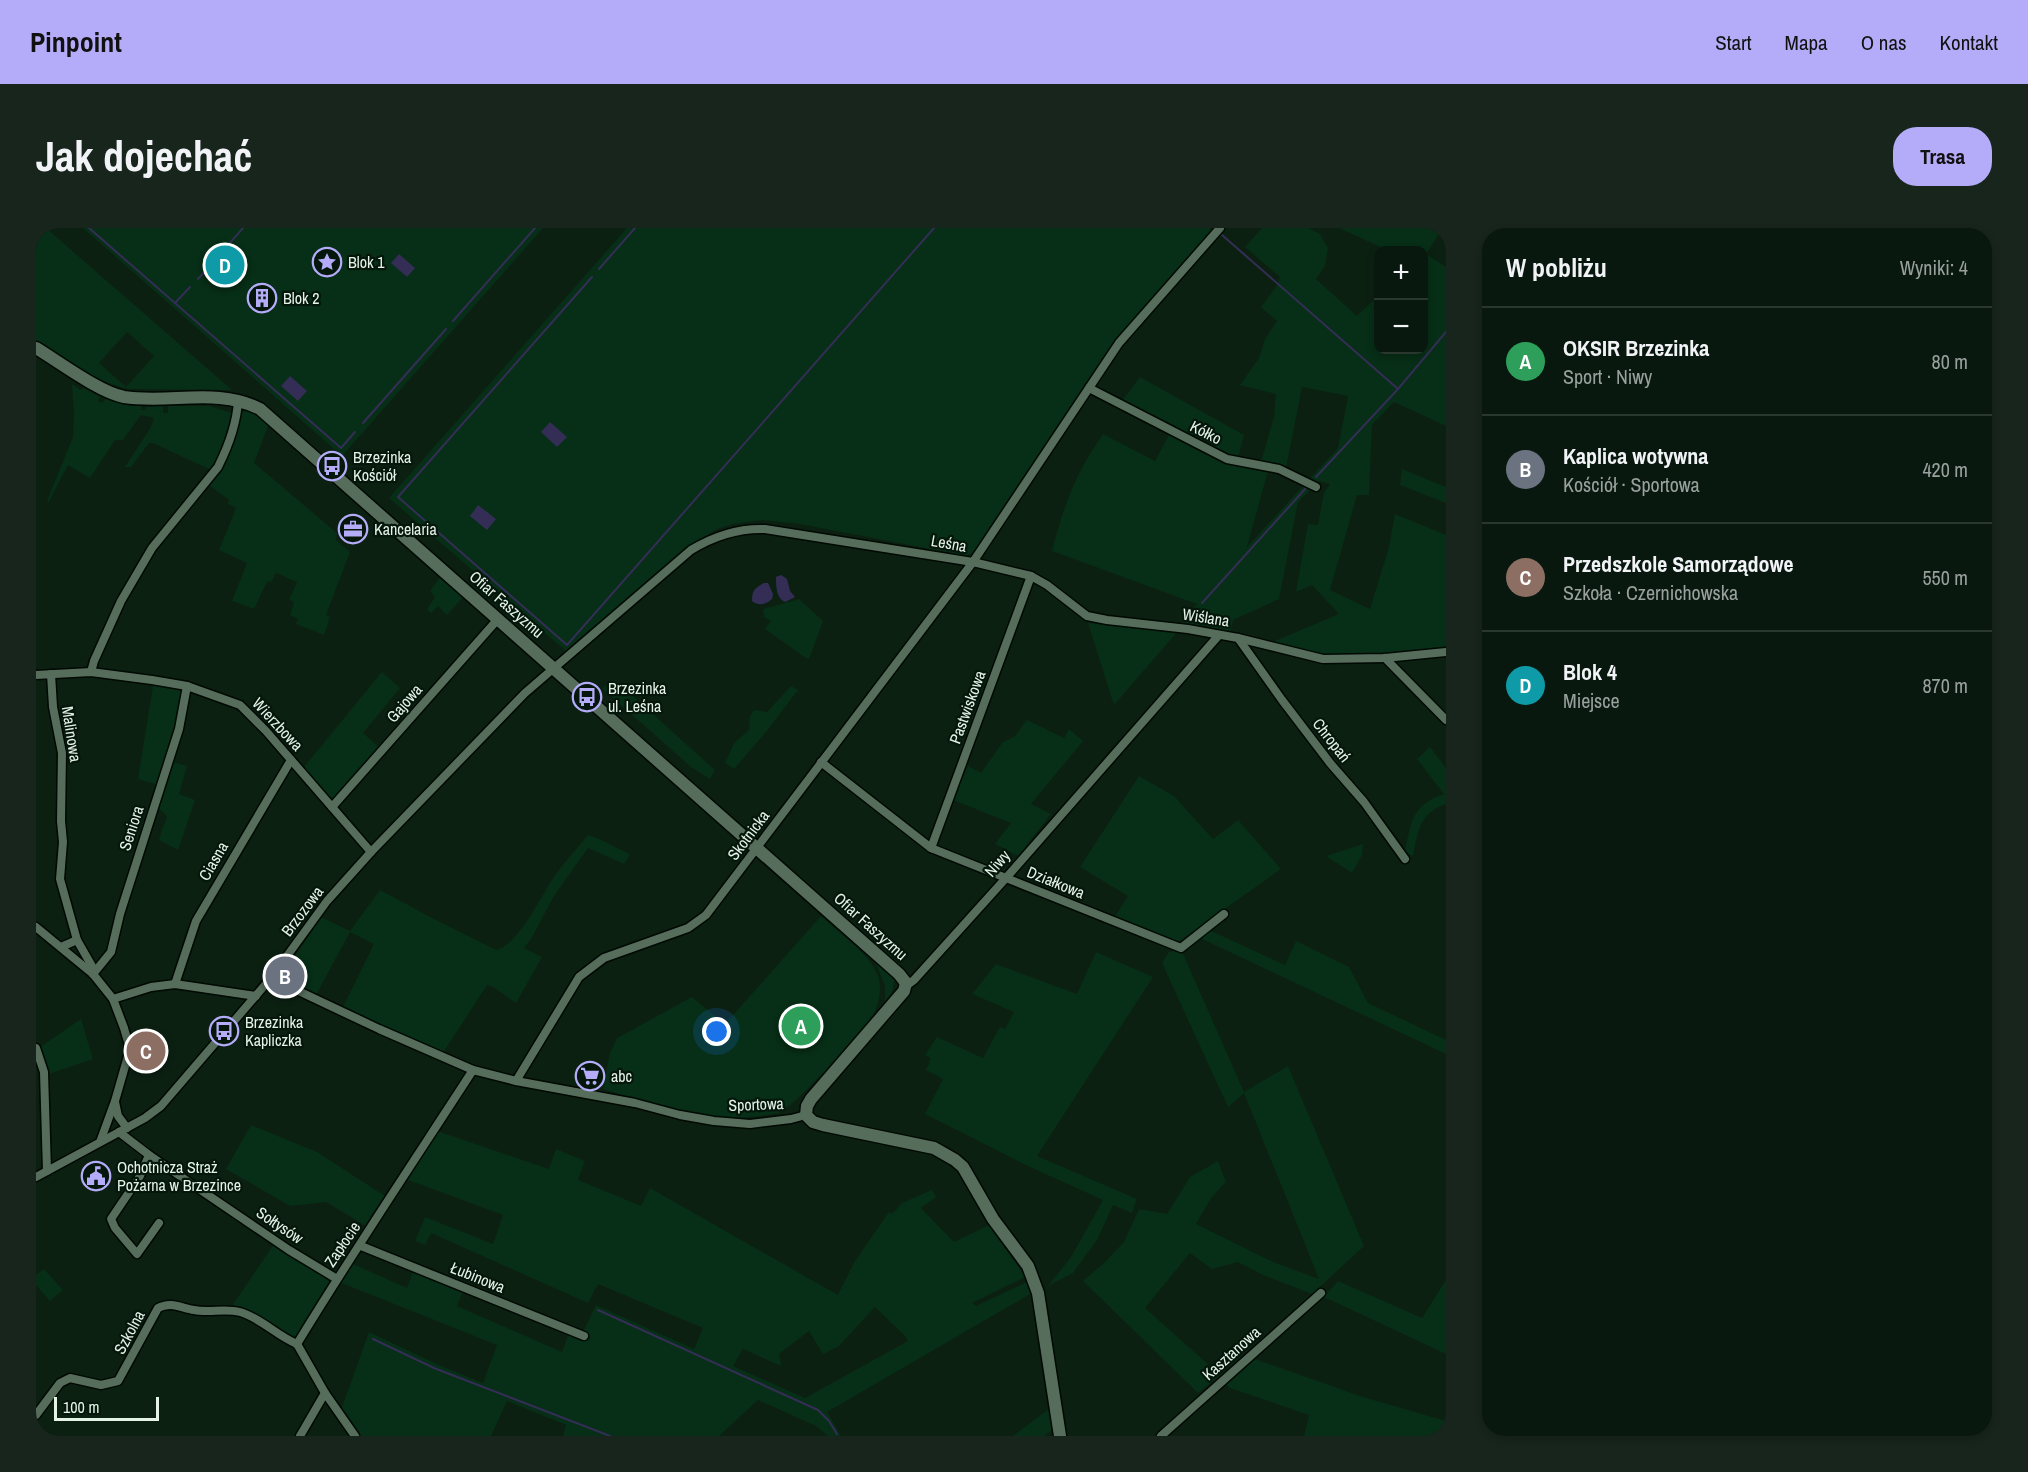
<!DOCTYPE html>
<html lang="pl">
<head>
<meta charset="utf-8">
<style>
	:root { --surface:#09180e; --page:#17251c; --text:#f1f3f6; --muted:#99a09e; --line:#29372e; --accent:#b4acf9 }
	body { margin:0; font-family:"Archivo Narrow",sans-serif; background:var(--page); color:var(--text) }
	.controls { position:absolute; right:18px; top:18px; display:grid; overflow:hidden; border-radius:12px; box-shadow:0 3px 9px #0003 }
	.controls button { width:54px; height:54px; display:grid; place-items:center; padding:0; border:0; border-bottom:2px solid var(--line); background:var(--surface); color:var(--text); font:30px sans-serif }
	.scale { position:absolute; left:18px; bottom:15px; width:105px; box-sizing:border-box; padding-left:6px; border:3px solid #e5f2e8; border-top:0; font-size:16px; line-height:21px; white-space:nowrap; color:#e5f2e8; -webkit-text-stroke:4px #04170a; paint-order:stroke }
	.you { position:absolute; left:681px; top:804px; width:21px; height:21px; margin:-15px; border:4px solid #fff; border-radius:50%; background:#1a73e8; box-shadow:0 0 0 9px #1a73e833 }
	.badge { display:grid; place-items:center; width:39px; height:39px; border-radius:50%; background:var(--accent); color:#fff; font-size:20px; font-weight:700 }
	.pin { position:absolute; translate:-50% -50%; border:3px solid #fff; box-shadow:0 2px 6px #0006 }
	.list { margin:0; padding:0; list-style:none }
	h2 { display:flex; justify-content:space-between; align-items:center; height:78px; margin:0; padding:0 24px; font-size:26px }
	h2 small { font-size:20px; font-weight:400; color:var(--muted) }
	.list li { display:grid; grid-template-columns:39px 1fr auto; gap:18px; align-items:center; box-sizing:border-box; height:108px; padding:0 24px; border-top:2px solid var(--line) }
	.list b { display:block; font-size:22px; white-space:nowrap }
	.list p { margin:0; font-size:20px; white-space:nowrap; color:var(--muted) }
	.list em { font-size:20px; font-style:normal; color:var(--muted) }
	.map { position:relative; flex:none; width:1410px; height:1208px; overflow:hidden; border-radius:24px }
	header { display:flex; align-items:center; gap:36px; box-sizing:border-box; height:84px; padding:0 30px; background:var(--accent); color:#111 }
	header strong { font-size:28px }
	nav { display:flex; gap:33px; margin-inline-start:auto; font-size:21px }
	.intro { display:flex; align-items:center; justify-content:space-between; box-sizing:border-box; height:144px; padding:0 36px }
	h1 { margin:0; font-size:42px }
	.button { padding:15px 27px; border-radius:24px; background:var(--accent); color:#111; font-size:21px; font-weight:700 }
	main { display:flex; gap:36px; padding:0 36px }
	aside { flex:1; background:var(--surface); border-radius:24px; box-shadow:0 3px 9px #0003 }
	.map>svg:first-child { display:block }
	.green { fill:#072e16; fill-rule:evenodd }
	.water { fill:#342e56 }
	.lines { fill:none; stroke-linecap:round; stroke-linejoin:round }
	.stream { stroke:#342e56; stroke-width:2 }
	.street-casing { stroke:#000902; stroke-width:11 }
	.secondary-casing { stroke:#000902; stroke-width:15 }
	.street { stroke:#566d5c; stroke-width:8 }
	.secondary { stroke:#566d5c; stroke-width:12 }
	.labels { text-anchor:middle; stroke-width:4.5; stroke-linejoin:round; paint-order:stroke }
	.poi-label { font-size:16px; fill:#e5f2e8; stroke:#04170a; text-anchor:start }
	.street-label { font-size:16px; fill:#e5f2e8; stroke:#04170a }
</style>
</head>
<body>
<header>
<strong>Pinpoint</strong>
<nav><a>Start</a><a>Mapa</a><a>O nas</a><a>Kontakt</a></nav>
</header>
<div class="intro"><h1>Jak dojechać</h1><a class="button">Trasa</a></div>
<main>
<div class="map">
<svg width="1410" height="1208" viewBox="0 0 1410 1208">
	<rect width="100%" height="100%" fill="#0c2012"/>
	<g class="green">
		<path d="M0,0H10L196,162L94,161C60,155 30,131 0,113ZM91,104L118,128L90,159L63,135Z"/>
		<polygon points="47,0 507,0 306,228"/>
		<polygon points="591,0 1173,0 1176,3 1083,107 939,323 931,328 764,296 725,292 697,296 681,301 647,322 531,424 353,270"/>
		<path d="M1226,0H1272L1284,6L1292,20L1289,38L1280,51L1321,88L1342,68V122H1388V22H1351L1303,0H1399L1405,3L1390,26L1410,39V198L1358,174L1336,197L1333,267H1321L1294,362L1334,381L1353,319L1359,286L1410,307V421L1346,427L1287,426L1234,415L1303,386L1276,357L1260,364L1272,296L1282,297L1288,265L1294,256L1283,253L1262,274L1243,371L1197,392L1194,405L1145,397L1161,376L1016,323C1028,277 1039,246 1067,206L1119,233L1134,205L1189,233L1232,243L1211,319L1302,220L1312,168L1266,159L1250,240L1225,234L1238,189L1240,166L1204,157L1223,130L1229,111L1241,93L1225,79L1240,59L1244,49L1209,19Z"/>
		<polygon points="1104,149 1208,207 1202,230 1190,228 1086,173"/>
		<polygon points="36,156 45,162 48,160 64,169 62,173 66,175 70,170 94,178 105,178 105,182 110,182 110,179 127,178 127,185 132,185 132,178 173,178 196,185 184,225 177,243 117,215 113,215 95,239 89,239 115,199 118,190 105,187 87,212 79,212 54,250 32,237 12,275 11,273 37,209 38,186"/>
		<polygon points="210,182 220,186 233,195 218,235 301,305 300,312 314,324 290,387 294,389 288,407 260,396 262,391 254,387 258,374 253,372 261,354 240,345 236,353 231,354 218,381 196,373 211,335 183,322 200,280 192,276 193,272 173,257 179,246 202,188"/>
		<polygon points="1366,241 1410,259 1410,275 1364,257"/>
		<polygon points="405,348 428,368 411,387 402,378 395,385 391,381 399,369 394,363"/>
		<polygon points="763,371 787,393 773,431 767,428 729,401 735,393 728,389 727,381"/>
		<polygon points="1052,395 1141,404 1078,477"/>
		<polygon points="346,444 364,460 327,505 344,520 297,573 268,539"/>
		<polygon points="579,452 679,542 674,551 655,539 566,460"/>
		<polygon points="117,458 145,460 147,465 141,498 122,557 102,551"/>
		<polygon points="755,458 762,462 731,503 698,541 689,535 698,515 713,502 714,488 718,482 731,484"/>
		<polygon points="991,492 1028,510 1033,501 1047,513 995,576 1015,586 982,628 959,616 975,595 917,572 932,538 945,545 966,515 979,508"/>
		<path d="M1394,519L1410,540V576C1383,585 1382,604 1377,628L1369,624C1375,593 1376,577 1408,566L1381,531Z"/>
		<polygon points="136,534 151,538 143,566 159,572 142,622 123,612 131,588 120,577"/>
		<polygon points="1103,548 1138,568 1177,611 1202,592 1245,641 1142,714 1078,690 1092,668 1044,639"/>
		<path d="M552,607C566,611 580,620 594,626L588,636L552,620L518,668L495,711L488,720L506,729L480,775L457,759L451,757L407,825L307,779L338,716L314,704L280,767L254,754L251,740L285,689L314,703L344,662L398,691L460,722C483,716 503,671 516,652C526,636 540,622 552,607Z"/>
		<polygon points="1327,616 1326,627 1316,645 1290,628"/>
		<path d="M785,688C802,704 838,729 843,751C846,763 842,780 835,790C824,806 756,882 742,885C679,898 627,879 567,861L574,825L581,810L656,769L689,796Z"/>
		<polygon points="1173,702 1249,737 1260,713 1313,739 1332,775 1410,812 1410,826 1164,710"/>
		<polygon points="1145,721 1208,864 1252,838 1328,1018 1276,1066 1227,1047 1202,1034 1176,1041 1154,1025 1109,1080 1184,1147 1162,1165 1047,1053 1068,1035 1088,1014 1103,981 1131,986 1154,949 1182,933 1190,954 1175,970 1160,996 1237,1034 1283,1051 1208,865 1192,879 1126,735 1133,724"/>
		<polygon points="1060,724 1117,749 1001,928 1101,971 1096,985 1077,977 1061,1012 1037,1045 1012,1058 1035,1029 1067,972 994,939 889,886 907,851 890,842 895,830 889,827 901,809 947,830 964,799 969,801 978,784 936,766 960,736 1041,766"/>
		<polygon points="839,733 859,750 856,764 849,774 849,758"/>
		<polygon points="45,791 57,831 10,847 3,820"/>
		<polygon points="215,897 281,924 349,968 330,998 290,974 254,978 190,941"/>
		<path d="M401,903L513,941L520,921L549,933L542,952L605,978L614,960L802,1067L819,1033L853,984L856,986L866,975L896,962L900,969L885,980L918,1014L953,997L988,1047L987,1050L936,1075L940,1078L991,1054L994,1066L791,1184L805,1208H792L780,1198L722,1172L683,1208H527L530,1197L471,1173L455,1208H323L305,1182L333,1104L403,1137L447,1155L461,1117L303,1054L317,1036L371,1060L378,1042L427,1063L421,1078L526,1124L532,1107L543,1112L555,1111L547,1104L560,1077L658,1121L667,1100L562,1056L552,1075L395,1005L389,1017L379,1013L389,989L457,1016L467,987L372,952ZM839,1079L870,1109L872,1113L769,1170L697,1138L707,1121L745,1138L743,1126L773,1103L787,1126L803,1118Z"/>
		<polygon points="238,1016 290,1050 293,1054 259,1109 255,1109 223,1089 196,1078"/>
		<polygon points="8,1041 27,1062 14,1073 0,1057 0,1047"/>
		<polygon points="1410,1052 1410,1126 1288,1069 1302,1053 1386,1090"/>
		<polygon points="1216,1130 1327,1169 1410,1193 1410,1208 1268,1208 1273,1187 1194,1160 1188,1155"/>
		<polygon points="1014,1180 1018,1201 1008,1208 977,1208"/>
	</g>
	<g class="water">
		<polygon points="363,26 379,40 371,49 355,35"/>
		<polygon points="254,148 271,163 262,173 245,158"/>
		<polygon points="514,194 531,209 521,219 505,204"/>
		<polygon points="442,277 460,291 451,302 434,288"/>
		<path d="M745,347L751,351L754,363L759,369L749,374C740,370 740,358 740,349Z"/>
		<path d="M728,355H732L737,366L736,371C729,377 723,378 716,373C716,362 719,360 728,355Z"/>
	</g>
	<g class="lines">
		<g class="stream">
			<polyline points="53,0 305,220 319,204"/>
			<polyline points="1186,7 1362,161"/>
			<polyline points="563,41 599,0"/>
			<polyline points="556,49 362,269 531,417 898,0"/>
			<polyline points="162,51 207,0"/>
			<polyline points="139,75 154,59"/>
			<polyline points="417,93 499,0"/>
			<polyline points="327,195 410,101"/>
			<polyline points="1280,249 1362,161 1410,104"/>
			<polyline points="1166,375 1270,260"/>
			<polyline points="562,1082 782,1182 793,1193 801,1206"/>
			<polyline points="337,1111 398,1140 574,1208"/>
		</g>
		<g class="street-casing">
			<g id="street">
				<polyline points="1053,160 1191,231 1243,241 1280,259"/>
				<polyline points="1202,410 1246,472 1294,535 1328,574 1369,631"/>
				<polyline points="1349,430 1410,492"/>
				<path d="M55,444L58,433L85,373L116,320L182,239C192,219 201,194 202,172"/>
				<polyline points="15,446 17,479 26,525 25,593 27,614 24,651 41,712 25,719"/>
				<polyline points="0,447 55,444 116,452 151,458 204,477 230,503 335,624"/>
				<polyline points="785,534 895,620 1145,720 1188,686"/>
				<polyline points="296,579 462,391"/>
				<polyline points="895,620 995,348"/>
				<polyline points="0,699 57,746 77,771 88,800 94,821 79,873 64,914"/>
				<polyline points="41,712 57,740 57,746"/>
				<polyline points="57,746 75,724 84,686 143,501 151,458"/>
				<polyline points="235,750 343,801 437,842 480,853 599,875 644,887 678,893 714,896 755,891 770,887"/>
				<polyline points="139,756 160,693 255,532"/>
				<polyline points="870,758 878,752 970,650 1183,407"/>
				<polyline points="77,771 115,759 139,756 220,768"/>
				<polyline points="0,820 8,844 11,943"/>
				<polyline points="480,853 543,749 568,730 652,700 670,687 937,334 995,348 1011,357 1051,388 1071,392 1152,401 1202,410 1287,431 1349,430 1410,424"/>
				<polyline points="79,874 82,888 91,900"/>
				<polyline points="83,904 113,927 253,1022 301,1051"/>
				<polyline points="113,927 104,948 75,991 79,1000 101,1026 123,995"/>
				<path d="M0,949L109,890L125,878L235,750L291,673L335,624L489,465L655,322C678,308 702,300 729,301L937,334L1083,115L1184,0"/>
				<polyline points="325,1018 548,1108"/>
				<path d="M261,1116C317,1024 378,933 437,842"/>
				<polyline points="261,1116 289,1165 319,1208"/>
				<path d="M0,1187L24,1155L34,1150L65,1157L82,1153L122,1080C135,1073 145,1080 158,1082C173,1085 189,1080 204,1084C225,1090 241,1108 261,1116"/>
				<polyline points="264,1208 289,1165"/>
				<polyline points="1125,1208 1285,1065"/>
			</g>
		</g>
		<g class="secondary-casing">
			<path id="secondary" d="M0,120C23,134 63,164 88,169C134,176 182,159 224,181L863,746L870,755L868,763L775,871L771,878L770,887L777,894L787,897L898,920L919,932L927,939L957,991L992,1038L1002,1065L1024,1208"/>
		</g>
		<use href="#street" class="street"/>
		<use href="#secondary" class="secondary"/>
	</g>
	<defs>
		<g id="sight-ring" transform="scale(1.5)"><circle r="9.5" fill="#04170a" stroke="#b4acf9" stroke-width="1.5"/><path d="M0-6L1.8-2.2L6-1.7L2.9 1.2L3.7 5.4L0 3.3L-3.7 5.4L-2.9 1.2L-6-1.7L-1.8-2.2Z" fill="#b4acf9"/></g>
		<g id="building-ring" transform="scale(1.5)"><circle r="9.5" fill="#04170a" stroke="#b4acf9" stroke-width="1.5"/><path d="M-4-6H4V6H1V3H-1V6H-4ZM-2.5-4.3h1.7v1.8h-1.7ZM.8-4.3h1.7v1.8H.8ZM-2.5-1h1.7V.8h-1.7ZM.8-1h1.7V.8H.8Z" fill="#b4acf9"/></g>
		<g id="bus-ring" transform="scale(1.5)"><circle r="9.5" fill="#04170a" stroke="#b4acf9" stroke-width="1.5"/><path d="M-5-6H5V4H4V6H2V4H-2V6H-4V4H-5ZM-3.5-4V0h7V-4ZM-3.5 1.2v1.5H-2V1.2ZM2 1.2v1.5H3.5V1.2Z" fill="#b4acf9"/></g>
		<g id="office-ring" transform="scale(1.5)"><circle r="9.5" fill="#04170a" stroke="#b4acf9" stroke-width="1.5"/><path d="M-6-3h4V-5.5h4V-3h4V5H-6ZM-1-4.5V-3h2v-1.5ZM-6 0V1H6V0Z" fill="#b4acf9"/></g>
		<g id="supermarket-ring" transform="scale(1.5)"><circle r="9.5" fill="#04170a" stroke="#b4acf9" stroke-width="1.5"/><path d="M-6-5.5h2.5l.6 2H6L4.5 2H-2.5L-4.4-4H-6ZM-1.5 3.2a1.3 1.3 0 1 0 .1 0ZM3 3.2a1.3 1.3 0 1 0 .1 0Z" fill="#b4acf9"/></g>
		<g id="civic-ring" transform="scale(1.5)"><circle r="9.5" fill="#04170a" stroke="#b4acf9" stroke-width="1.5"/><path d="M-.6-6.5H3V-4.5H.6V-3L4-1V1h2V6H-6V1h2V-1L-.6-3ZM-1.2 2.5V6h2.4V2.5Z" fill="#b4acf9"/></g>
	</defs>
	<g fill-rule="evenodd">
		<use href="#sight-ring" x="291" y="34"/>
		<use href="#building-ring" x="226" y="70"/>
		<use href="#bus-ring" x="296" y="238"/>
		<use href="#office-ring" x="317" y="301"/>
		<use href="#bus-ring" x="551" y="469"/>
		<use href="#bus-ring" x="188" y="803"/>
		<use href="#supermarket-ring" x="554" y="848"/>
		<use href="#civic-ring" x="60" y="948"/>
	</g>
	<g class="labels">
		<g class="poi-label">
			<text x="312" y="40">Blok 1</text>
			<text x="247" y="76">Blok 2</text>
			<text x="317" y="235">Brzezinka<tspan x="317" dy="18">Kościół</tspan></text>
			<text x="338" y="307">Kancelaria</text>
			<text x="572" y="466">Brzezinka<tspan x="572" dy="18">ul. Leśna</tspan></text>
			<text x="209" y="800">Brzezinka<tspan x="209" dy="18">Kapliczka</tspan></text>
			<text x="575" y="854">abc</text>
			<text x="81" y="945">Ochotnicza Straż<tspan x="81" dy="18">Pożarna w Brzezince</tspan></text>
		</g>
		<g class="street-label">
			<text transform="translate(1170 204) rotate(27)" y="6">Kółko</text>
			<text transform="translate(913 315) rotate(10)" y="6">Leśna</text>
			<text transform="translate(471 376) rotate(41)" y="6">Ofiar Faszyzmu</text>
			<text transform="translate(1170 389) rotate(9)" y="6">Wiślana</text>
			<text transform="translate(368 475) rotate(-49)" y="6">Gajowa</text>
			<text transform="translate(931 479) rotate(-70)" y="6">Pastwiskowa</text>
			<text transform="translate(242 496) rotate(47)" y="6">Wierzbowa</text>
			<text transform="translate(36 506) rotate(81)" y="6">Malinowa</text>
			<text transform="translate(1296 512) rotate(52)" y="6">Chropań</text>
			<text transform="translate(95 600) rotate(-72)" y="6">Seniora</text>
			<text transform="translate(712 607) rotate(-53)" y="6">Skotnicka</text>
			<text transform="translate(177 633) rotate(-60)" y="6">Ciasna</text>
			<text transform="translate(961 635) rotate(-49)" y="6">Niwy</text>
			<text transform="translate(1020 654) rotate(22)" y="6">Działkowa</text>
			<text transform="translate(266 683) rotate(-53)" y="6">Brzozowa</text>
			<text transform="translate(835 698) rotate(42)" y="6">Ofiar Faszyzmu</text>
			<text transform="translate(720 876) rotate(-2)" y="6">Sportowa</text>
			<text transform="translate(244 997) rotate(34)" y="6">Sołtysów</text>
			<text transform="translate(306 1016) rotate(-56)" y="6">Zapłocie</text>
			<text transform="translate(442 1049) rotate(22)" y="6">Łubinowa</text>
			<text transform="translate(93 1104) rotate(-62)" y="6">Szkolna</text>
			<text transform="translate(1195 1125) rotate(-42)" y="6">Kasztanowa</text>
		</g>
	</g>
</svg>
<div class="controls">
<button>+</button>
<button>−</button>
</div>
<div class="scale">100 m</div>
<div class="you"></div>
<div class="pin badge" style="left:765px;top:798px;background:#2e9e5b">A</div>
<div class="pin badge" style="left:249px;top:748px;background:#6b7280">B</div>
<div class="pin badge" style="left:110px;top:823px;background:#8d6e63">C</div>
<div class="pin badge" style="left:189px;top:37px;background:#0f9aa8">D</div>
</div>
<aside>
<h2>W pobliżu<small>Wyniki: 4</small></h2>
<ul class="list">
<li><span class="badge" style="background:#2e9e5b">A</span><div><b>OKSIR Brzezinka</b><p>Sport · Niwy</p></div><em>80 m</em></li>
<li><span class="badge" style="background:#6b7280">B</span><div><b>Kaplica wotywna</b><p>Kościół · Sportowa</p></div><em>420 m</em></li>
<li><span class="badge" style="background:#8d6e63">C</span><div><b>Przedszkole Samorządowe</b><p>Szkoła · Czernichowska</p></div><em>550 m</em></li>
<li><span class="badge" style="background:#0f9aa8">D</span><div><b>Blok 4</b><p>Miejsce</p></div><em>870 m</em></li>
</ul>
</aside>
</main>
</body>
</html>
